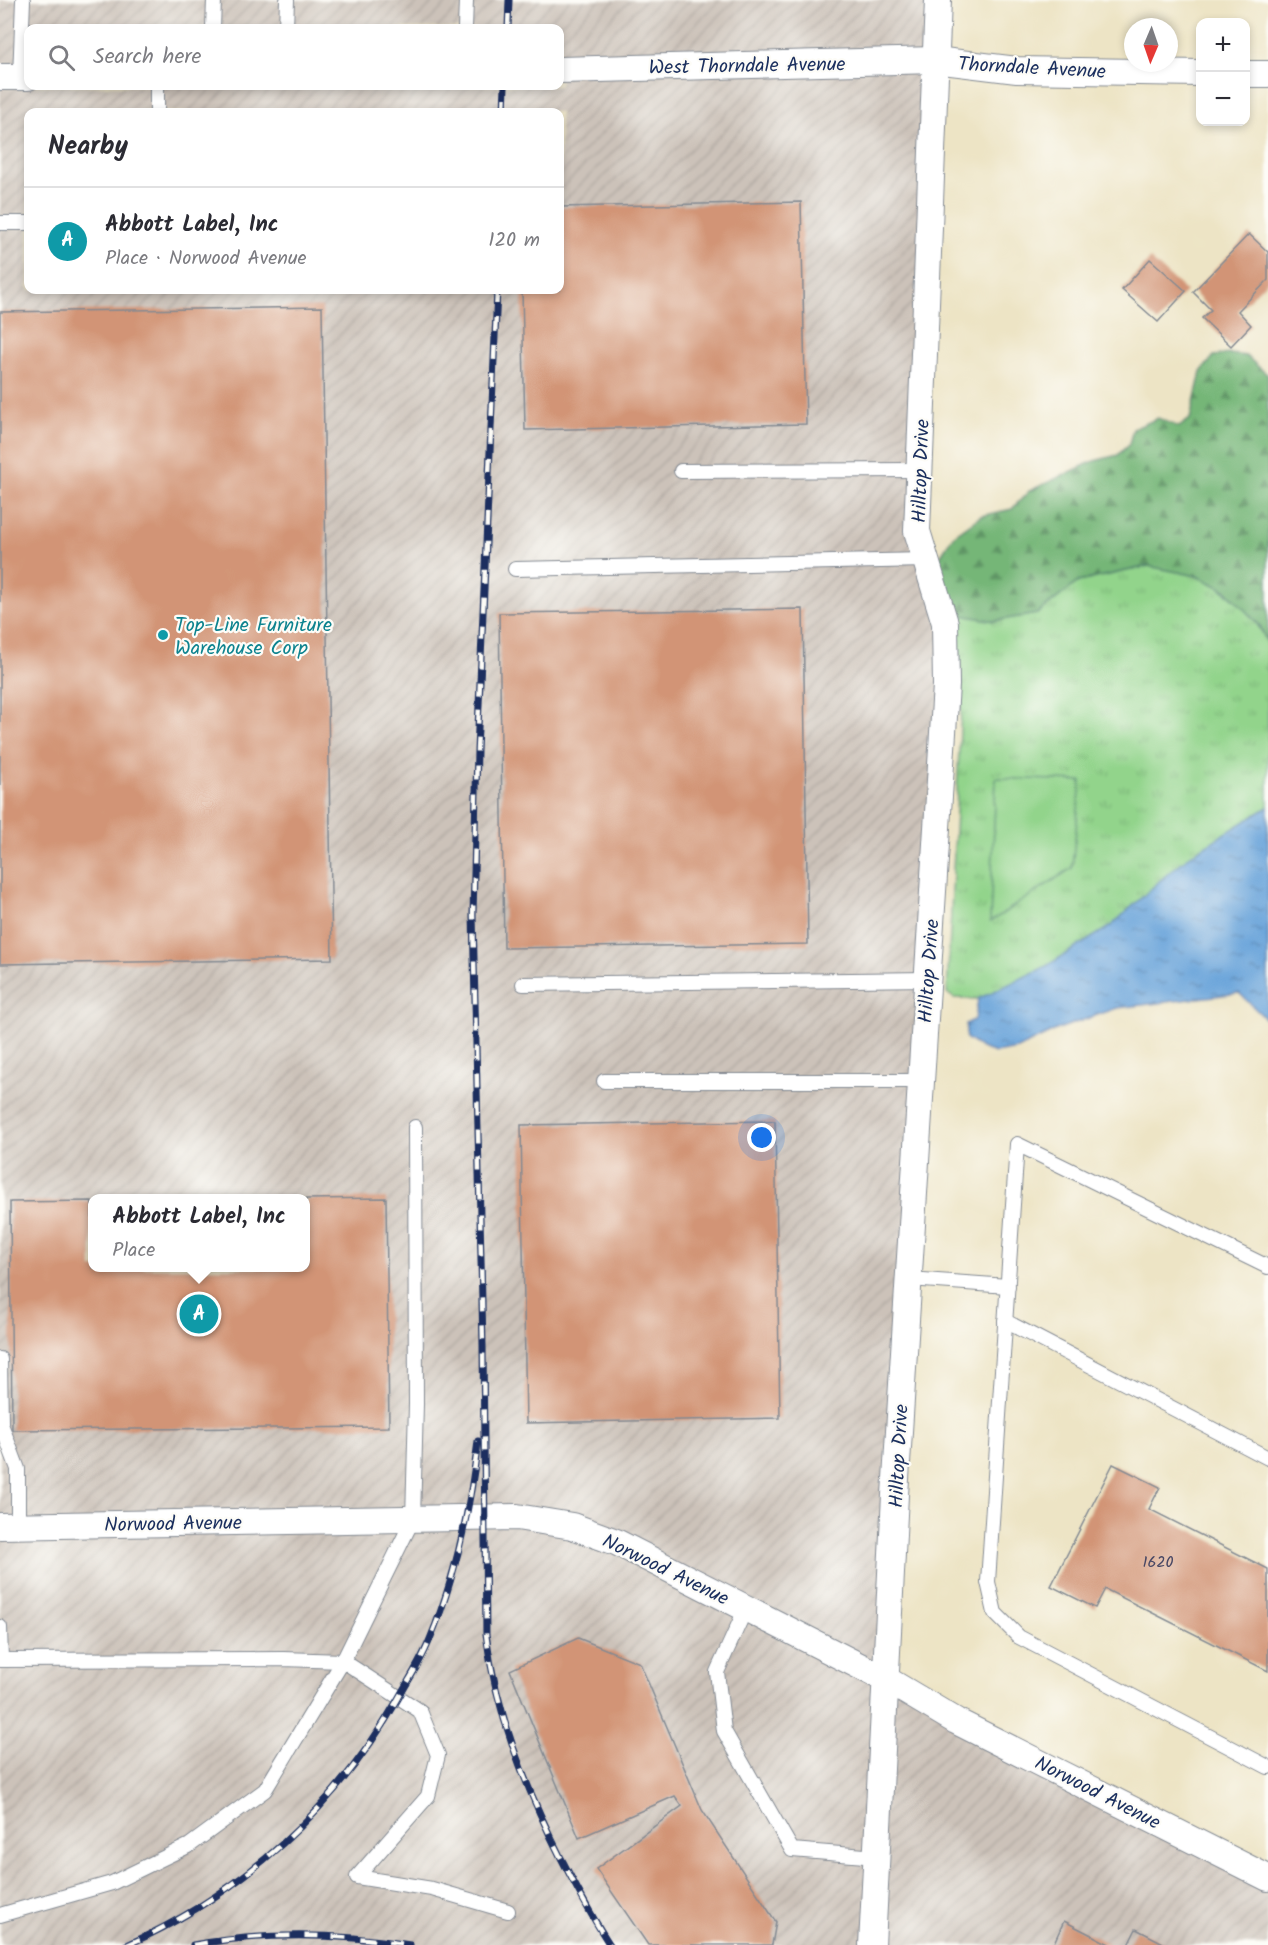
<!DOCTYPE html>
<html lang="en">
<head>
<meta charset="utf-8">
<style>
	:root { --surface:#fff; --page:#f7f7f7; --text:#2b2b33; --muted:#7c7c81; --line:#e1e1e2; --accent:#db2777 }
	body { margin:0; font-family:Kalam,sans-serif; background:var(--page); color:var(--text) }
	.controls { position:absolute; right:18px; top:18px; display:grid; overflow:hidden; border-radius:12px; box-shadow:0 3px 9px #0003 }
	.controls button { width:54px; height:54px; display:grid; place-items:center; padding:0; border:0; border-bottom:2px solid var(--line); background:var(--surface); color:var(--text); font:30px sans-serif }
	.compass { position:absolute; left:1124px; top:18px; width:54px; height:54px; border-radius:50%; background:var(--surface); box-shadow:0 3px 9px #0003; rotate:182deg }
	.you { position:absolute; left:762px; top:1138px; width:21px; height:21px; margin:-15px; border:4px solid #fff; border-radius:50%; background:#1a73e8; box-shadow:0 0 0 9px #1a73e833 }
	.badge { display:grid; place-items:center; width:39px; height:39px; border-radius:50%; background:var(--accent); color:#fff; font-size:20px; font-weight:700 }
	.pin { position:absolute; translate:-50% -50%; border:3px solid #fff; box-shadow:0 2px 6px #0006 }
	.popup { position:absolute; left:88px; top:1194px; width:222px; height:78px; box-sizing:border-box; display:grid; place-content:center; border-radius:12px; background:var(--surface); filter:drop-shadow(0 2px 4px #0005); font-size:20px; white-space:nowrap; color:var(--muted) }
	.popup b { font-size:22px; color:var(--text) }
	.popup::after { content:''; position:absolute; left:50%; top:100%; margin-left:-12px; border:12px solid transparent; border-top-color:var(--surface) }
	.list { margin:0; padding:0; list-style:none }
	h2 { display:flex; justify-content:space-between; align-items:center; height:78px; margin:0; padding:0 24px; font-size:26px }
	h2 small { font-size:20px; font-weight:400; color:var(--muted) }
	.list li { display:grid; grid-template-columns:39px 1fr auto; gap:18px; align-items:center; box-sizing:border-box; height:108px; padding:0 24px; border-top:2px solid var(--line) }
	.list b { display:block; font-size:22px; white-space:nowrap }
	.list p { margin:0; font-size:20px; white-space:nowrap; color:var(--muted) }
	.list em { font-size:20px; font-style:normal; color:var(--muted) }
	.icon { flex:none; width:33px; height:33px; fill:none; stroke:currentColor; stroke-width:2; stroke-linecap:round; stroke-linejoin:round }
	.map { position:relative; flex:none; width:1268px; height:1945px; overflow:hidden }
	.search { position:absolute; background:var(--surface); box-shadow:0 3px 9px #0003; left:24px; top:24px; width:540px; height:66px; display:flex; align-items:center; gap:15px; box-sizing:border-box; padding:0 21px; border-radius:12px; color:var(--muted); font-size:22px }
	.panel { position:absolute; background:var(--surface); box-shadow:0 3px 9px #0003; left:24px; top:108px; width:540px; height:186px; border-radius:12px }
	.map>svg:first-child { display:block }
	.industrial { fill:url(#industrial-furrows); fill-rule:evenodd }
	.grass { fill:url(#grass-tufts); stroke:#568274; stroke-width:1.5 }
	.forest { fill:url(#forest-firs); stroke:#48726a; stroke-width:1.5 }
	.park { fill:#92d48b; stroke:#568274; stroke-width:1.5 }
	.water { fill:url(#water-ripples); stroke:#436a9c; stroke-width:1.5 }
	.building { fill:#d29476 }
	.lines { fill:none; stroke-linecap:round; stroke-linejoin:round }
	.service-casing { stroke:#848a92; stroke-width:16 }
	.minor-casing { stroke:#848a92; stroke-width:28 }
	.service { stroke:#fff; stroke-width:14 }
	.minor { stroke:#fff; stroke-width:26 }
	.rail-casing { stroke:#1b2f5e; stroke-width:7 }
	.rail { stroke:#fdfcf7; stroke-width:4.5; stroke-dasharray:14; stroke-linecap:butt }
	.culture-dot { fill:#0f9aa8; stroke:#fdfcf7; stroke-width:2 }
	.labels { text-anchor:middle; stroke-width:4.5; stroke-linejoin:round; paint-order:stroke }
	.number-label { font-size:16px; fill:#494864 }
	.street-label { font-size:20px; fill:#1b2f5e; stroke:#fdfcf7 }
	.culture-label { font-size:20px; fill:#0d838f; stroke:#fdfcf7; text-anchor:start }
</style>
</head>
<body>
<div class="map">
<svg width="1268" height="1945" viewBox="0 0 1268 1945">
	<defs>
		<pattern id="industrial-furrows" width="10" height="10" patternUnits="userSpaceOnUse" patternTransform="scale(1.5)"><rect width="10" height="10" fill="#ccc2b9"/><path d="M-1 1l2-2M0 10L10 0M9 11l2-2" fill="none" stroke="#afa7a1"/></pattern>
		<pattern id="grass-tufts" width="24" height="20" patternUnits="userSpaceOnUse" patternTransform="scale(1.5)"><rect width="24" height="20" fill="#92d48b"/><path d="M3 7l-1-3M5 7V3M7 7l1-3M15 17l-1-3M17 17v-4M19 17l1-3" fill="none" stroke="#7db67a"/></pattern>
		<pattern id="forest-firs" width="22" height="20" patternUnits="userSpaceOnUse" patternTransform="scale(1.5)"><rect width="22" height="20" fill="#75b677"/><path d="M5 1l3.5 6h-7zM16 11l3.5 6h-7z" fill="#5f9465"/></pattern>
		<pattern id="water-ripples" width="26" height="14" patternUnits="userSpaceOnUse" patternTransform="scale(1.5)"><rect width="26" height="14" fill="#6ba4da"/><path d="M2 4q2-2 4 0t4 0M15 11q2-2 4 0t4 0" fill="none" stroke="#5786b4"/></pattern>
	</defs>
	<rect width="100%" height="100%" fill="#fdfcf7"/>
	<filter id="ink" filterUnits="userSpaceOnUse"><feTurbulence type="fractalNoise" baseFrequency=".0167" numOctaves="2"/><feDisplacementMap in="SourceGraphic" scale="12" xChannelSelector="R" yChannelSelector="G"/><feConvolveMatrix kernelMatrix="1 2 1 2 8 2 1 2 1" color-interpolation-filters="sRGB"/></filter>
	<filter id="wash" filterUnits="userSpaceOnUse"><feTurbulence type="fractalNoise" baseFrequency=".008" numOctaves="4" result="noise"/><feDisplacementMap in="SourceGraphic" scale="24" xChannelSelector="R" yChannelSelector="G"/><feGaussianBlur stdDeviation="1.35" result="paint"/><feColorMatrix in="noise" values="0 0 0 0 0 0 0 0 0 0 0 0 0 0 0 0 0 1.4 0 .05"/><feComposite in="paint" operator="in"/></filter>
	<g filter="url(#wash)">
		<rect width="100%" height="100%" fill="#ede4c5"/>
		<path class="industrial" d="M0,0H949L920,470L945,623L887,1680L1268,1874V1945H0ZM28,28H560V86H28ZM28,112H560V290H28ZM92,1198H306V1268H92Z"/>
		<path class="grass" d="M1148,566C1165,569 1184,571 1199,577C1230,590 1255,614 1268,644V807L1192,854L1164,877L1111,926L1045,967L978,999L954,998L947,993L962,690L958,634L949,605L993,621L1037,614L1078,582Z"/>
		<polygon class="forest" points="1230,354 1246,356 1268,375 1268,644 1260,626 1226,590 1197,576 1148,566 1078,582 1037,614 994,621 962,615 949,605 939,558 953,536 981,516 1012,509 1029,491 1094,461 1118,455 1129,444 1133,429 1158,418 1179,427 1190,419 1201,372 1214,356"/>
		<polygon class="park" points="996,778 1081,781 1072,868 990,922"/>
		<polygon class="water" points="1268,807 1268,1021 1239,993 1117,1008 1058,1029 1017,1049 995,1053 981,1048 966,1038 966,1024 975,1019 978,999 1045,967 1111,926 1164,877 1192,854"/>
		<g id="blocks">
			<g class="building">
				<polygon points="801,202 806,424 525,430 522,290 560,290 560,207"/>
				<polygon points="1249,234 1268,252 1268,280 1238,311 1251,325 1231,346 1202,318 1211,310 1193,292"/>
				<polygon points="1150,259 1186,291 1158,322 1122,290"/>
				<polygon points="322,307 332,959 0,964 0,312"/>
				<polygon points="803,609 808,944 504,948 499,613"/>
				<polygon points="775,1121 780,1418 526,1423 521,1125"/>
				<polygon points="386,1198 389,1427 12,1430 10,1202 92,1201 92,1268 306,1268 306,1199"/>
				<polygon points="1113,1464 1160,1487 1149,1509 1268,1569 1268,1671 1105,1589 1095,1608 1051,1586"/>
				<polygon points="578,1638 640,1663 702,1810 776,1922 772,1945 648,1945 596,1869 682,1806 675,1796 579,1838 510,1670"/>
				<polygon points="1064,1921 1111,1945 1053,1945"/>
				<polygon points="1136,1929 1167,1945 1128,1945"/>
			</g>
		</g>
	</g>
	<g filter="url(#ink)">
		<use href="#blocks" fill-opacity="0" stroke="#848a92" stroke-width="1.5"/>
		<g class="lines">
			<g class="service-casing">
				<g id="service">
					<polyline points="213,28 214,0"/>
					<polyline points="286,28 287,0"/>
					<polyline points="465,28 466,0"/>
					<polyline points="20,77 23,0"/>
					<polyline points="157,112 157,86"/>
					<polyline points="0,223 28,223"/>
					<polyline points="681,471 920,470"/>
					<polyline points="515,569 926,560"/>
					<polyline points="523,984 928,979"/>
					<polyline points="604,1081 921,1081"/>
					<polyline points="1268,1267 1017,1144 988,1582 995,1613 1019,1637 1268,1767"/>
					<polyline points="909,1279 1008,1286"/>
					<polyline points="1005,1321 1268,1458"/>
					<polyline points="0,1359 1,1424 18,1469 18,1526"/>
					<polyline points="746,1608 717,1672 724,1731 792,1850 877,1857"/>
					<polyline points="0,1627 1,1660"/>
					<polyline points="0,1660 283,1659 343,1661 420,1711 438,1755 428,1796 357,1877 432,1889 508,1911"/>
					<polyline points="0,1915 112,1883 190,1845 265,1790 343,1661 413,1519 416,1404 415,1127"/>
				</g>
			</g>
			<g class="minor-casing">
				<g id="minor">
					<polyline points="560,70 935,60 1017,70 1200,73"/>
					<polyline points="1246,74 1268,74"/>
					<polyline points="0,77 28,77"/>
					<polyline points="0,1526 517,1517 572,1526 616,1542 887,1680 956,1721 1268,1878"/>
					<polyline points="872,1945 895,1495 946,685 945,623 917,531 938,0"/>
				</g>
			</g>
			<use href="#service" class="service"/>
			<use href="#minor" class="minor"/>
			<g class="rail-casing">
				<g id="rail">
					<polyline points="508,28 509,0"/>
					<polyline points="504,112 505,86"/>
					<path d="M497,290L477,751L473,915L483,1345L486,1634C496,1713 525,1786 561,1858C576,1887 592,1918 610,1945"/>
					<path d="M127,1945C242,1894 336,1808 398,1699C409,1679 422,1660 430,1639C456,1576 470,1509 478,1441"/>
					<path d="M193,1945C265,1932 337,1933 410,1945"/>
				</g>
			</g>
			<use href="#rail" class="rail"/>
		</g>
	</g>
	<circle class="culture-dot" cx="163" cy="635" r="6"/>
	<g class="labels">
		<g class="number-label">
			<text x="1158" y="1567">1620</text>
		</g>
		<g class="street-label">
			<text transform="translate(747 65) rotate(-1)" y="7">West Thorndale Avenue</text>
			<text transform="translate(1032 67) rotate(3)" y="7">Thorndale Avenue</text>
			<text transform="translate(920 471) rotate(-88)" y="7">Hilltop Drive</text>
			<text transform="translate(928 971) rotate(-86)" y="7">Hilltop Drive</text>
			<text transform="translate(898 1456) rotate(-87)" y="7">Hilltop Drive</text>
			<text transform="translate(173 1523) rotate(-1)" y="7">Norwood Avenue</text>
			<text transform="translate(666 1569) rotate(26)" y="7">Norwood Avenue</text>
			<text transform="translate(1098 1792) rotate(27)" y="7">Norwood Avenue</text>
		</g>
		<g class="culture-label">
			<text x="175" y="631">Top-Line Furniture<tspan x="175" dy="23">Warehouse Corp</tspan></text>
		</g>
	</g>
</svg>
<div class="controls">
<button>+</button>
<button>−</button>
</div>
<svg class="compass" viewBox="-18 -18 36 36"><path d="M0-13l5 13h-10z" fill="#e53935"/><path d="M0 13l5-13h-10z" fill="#7c7c81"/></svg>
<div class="you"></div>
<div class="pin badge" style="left:199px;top:1314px;background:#0f9aa8">A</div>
<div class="popup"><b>Abbott Label, Inc</b>Place</div>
<div class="search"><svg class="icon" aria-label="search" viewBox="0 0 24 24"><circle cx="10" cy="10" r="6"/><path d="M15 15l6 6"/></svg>Search here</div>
<section class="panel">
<h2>Nearby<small></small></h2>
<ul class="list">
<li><span class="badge" style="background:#0f9aa8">A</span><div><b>Abbott Label, Inc</b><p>Place · Norwood Avenue</p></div><em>120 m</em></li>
</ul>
</section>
</div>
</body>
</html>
